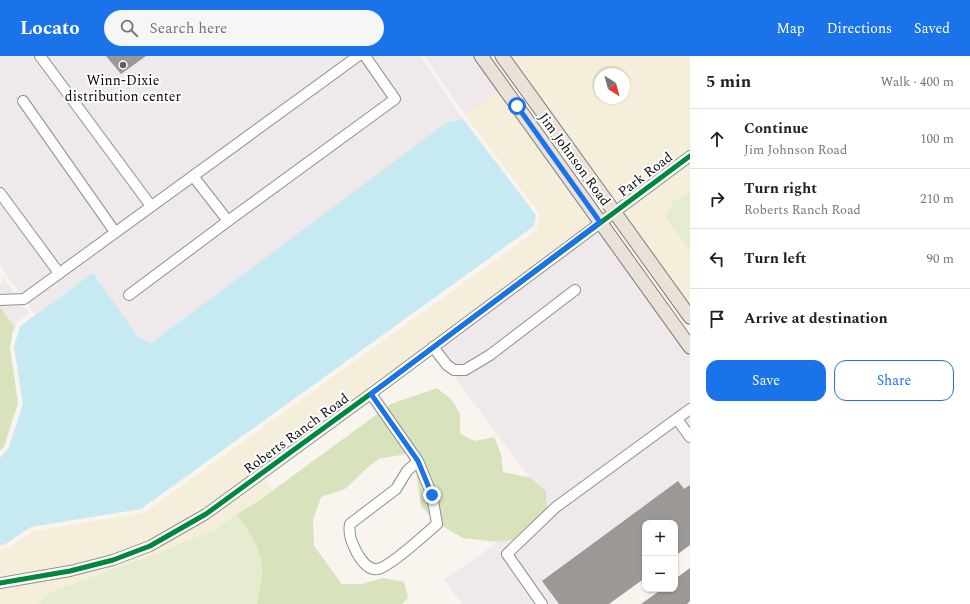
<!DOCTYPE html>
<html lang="en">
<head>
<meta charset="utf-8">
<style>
	:root { --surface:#fff; --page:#f6f6f6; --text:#202124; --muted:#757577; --line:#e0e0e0; --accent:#1a73e8 }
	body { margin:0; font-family:Spectral,serif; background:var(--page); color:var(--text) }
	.controls { position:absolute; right:12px; bottom:12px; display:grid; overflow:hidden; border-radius:8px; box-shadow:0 1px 3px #0004 }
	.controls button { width:36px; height:36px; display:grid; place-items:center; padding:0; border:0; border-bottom:1px solid var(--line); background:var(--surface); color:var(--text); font:20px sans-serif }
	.compass { position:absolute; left:594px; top:12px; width:36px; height:36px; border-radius:50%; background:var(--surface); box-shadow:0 1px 3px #0004; rotate:144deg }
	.stop { position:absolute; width:12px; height:12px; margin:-9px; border:3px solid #1a73e8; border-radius:50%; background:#fff }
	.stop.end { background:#1a73e8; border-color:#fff; box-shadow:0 1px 4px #0008 }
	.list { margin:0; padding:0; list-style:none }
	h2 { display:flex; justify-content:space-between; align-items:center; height:52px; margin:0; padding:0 16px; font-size:17px }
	h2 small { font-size:13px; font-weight:400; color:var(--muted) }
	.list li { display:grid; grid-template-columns:26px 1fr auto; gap:12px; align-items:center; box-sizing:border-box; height:60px; padding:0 16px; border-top:1px solid var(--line) }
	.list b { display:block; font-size:15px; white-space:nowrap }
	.list p { margin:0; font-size:13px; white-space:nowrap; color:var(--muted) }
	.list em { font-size:13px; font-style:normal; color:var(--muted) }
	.actions { display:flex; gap:8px; padding:12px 16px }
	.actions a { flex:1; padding:9px 0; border:1px solid var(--accent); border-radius:12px; text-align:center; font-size:14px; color:var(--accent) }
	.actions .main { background:var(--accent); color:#fff }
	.icon { flex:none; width:22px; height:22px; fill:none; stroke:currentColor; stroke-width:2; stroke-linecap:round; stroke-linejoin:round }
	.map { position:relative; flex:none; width:690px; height:548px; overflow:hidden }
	header { display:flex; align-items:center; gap:24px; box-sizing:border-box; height:56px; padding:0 20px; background:var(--accent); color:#fff }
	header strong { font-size:19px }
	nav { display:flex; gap:22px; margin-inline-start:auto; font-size:14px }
	.search { width:280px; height:36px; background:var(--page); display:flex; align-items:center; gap:10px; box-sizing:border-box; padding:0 14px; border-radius:22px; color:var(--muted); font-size:15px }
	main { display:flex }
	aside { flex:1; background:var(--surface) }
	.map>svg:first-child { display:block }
	.industrial { fill:#efe9eb }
	.farmland { fill:#f5eedb; fill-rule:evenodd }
	.green { fill:#e6eccf }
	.forest { fill:#d8e3be }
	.water { fill:#c7e9f1 }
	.building { fill:#9c9895 }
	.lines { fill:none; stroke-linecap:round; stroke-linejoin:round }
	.minor-casing { stroke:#92908d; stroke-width:12 }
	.major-casing { stroke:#7f7e7a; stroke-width:15 }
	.minor { stroke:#fefefc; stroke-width:10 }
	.major { stroke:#eae2d8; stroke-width:13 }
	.cycleway-casing { stroke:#fff; stroke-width:8 }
	.cycleway { stroke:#00873e; stroke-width:5 }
	.route { stroke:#1a73e8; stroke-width:5 }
	.poi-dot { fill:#5e5d5a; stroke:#fff; stroke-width:1.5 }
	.labels { text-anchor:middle; stroke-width:4; stroke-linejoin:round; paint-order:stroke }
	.poi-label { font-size:14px; fill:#0b0b0b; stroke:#fff }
	.street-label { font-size:14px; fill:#0b0b0b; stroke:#fff }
</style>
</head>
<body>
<header>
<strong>Locato</strong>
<div class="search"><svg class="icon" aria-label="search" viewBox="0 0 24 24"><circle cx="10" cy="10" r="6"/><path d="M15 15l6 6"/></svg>Search here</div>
<nav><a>Map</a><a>Directions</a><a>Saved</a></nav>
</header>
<main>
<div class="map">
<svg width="690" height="548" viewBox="0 0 690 548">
	<rect width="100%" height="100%" fill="#f9f5ee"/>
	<g class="industrial">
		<polygon points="0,0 420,0 463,63 151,287 138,281 93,218 35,258 0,210"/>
		<polygon points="425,0 475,0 500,35 465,59"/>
		<polygon points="600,173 690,299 690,489 675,500 675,467 645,467 606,548 462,548 444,524 498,486 531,481 548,464 546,435 530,422 436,296"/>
		<polygon points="0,217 29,257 17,266 15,271 0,251 0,227 3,229 3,222"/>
	</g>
	<g class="farmland">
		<path d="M508,0H690V93L615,149ZM600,18H624V42H600Z"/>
		<polygon points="500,35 593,165 377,327 203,453 147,485 111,499 68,509 0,521 0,494 6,493 33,475 144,457 537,174 540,161 539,157 465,59"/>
		<polygon points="690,106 690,135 674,145 690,195 690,253 621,157"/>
		<polygon points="264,422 273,434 214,474 161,496 50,536 38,548 0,548 0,532 71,520 115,509 152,495 209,462"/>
	</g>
	<g class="green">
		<polygon points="690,135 690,195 665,160 674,145"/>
		<path d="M237,458C247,473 263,495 262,514C262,525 259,537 257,548H38L50,536L161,496L214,474Z"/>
	</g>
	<g class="forest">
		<polygon points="0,251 15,271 12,277 12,281 10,291 18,347 4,391 0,395"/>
		<path d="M437,332L452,344L460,358V378L475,385L494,381L501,398L503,416L531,422L546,435L548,464L531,481L498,486L463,482L435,466L421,450L416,417L406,398L379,403L366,413L345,433L321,441L313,464L314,490L342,528H361L383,522L404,526L408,542L402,548H257C259,537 262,525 262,514C263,495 247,473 237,458L261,443L391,348Z"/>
	</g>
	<polygon class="water" points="463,63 536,159 534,170 141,453 31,471 4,489 0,489 0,402 8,393 23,348 14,291 20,270 93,217 138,281 151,287 446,67"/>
	<g class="building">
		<polygon points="106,0 146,0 121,18"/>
		<polygon points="678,425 684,433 690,429 690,489 675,500 675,467 645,467 645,522 609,548 559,548 542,525"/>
		<polygon points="690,512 690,545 687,548 641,548 662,533 675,533 675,523"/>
	</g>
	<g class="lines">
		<g class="minor-casing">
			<g id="minor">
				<polyline points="40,0 151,150"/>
				<polyline points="23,45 115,176"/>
				<polyline points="193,120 228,165 395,43 365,0"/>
				<polyline points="0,137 59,217"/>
				<polyline points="129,239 228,165"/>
				<polyline points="0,244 24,243 358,0"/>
				<polyline points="433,291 447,309 454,314 465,314 490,299 575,234"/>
				<path d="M371,338L418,405L407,415L396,433L350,468C348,479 352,487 357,497C361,504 369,515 378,513C389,511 427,477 437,468L432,439L418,405"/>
				<polyline points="677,363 690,381"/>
				<polyline points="0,527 70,515 113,504 150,490 206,458 380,331 690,100"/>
				<polyline points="542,548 507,498 556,451 690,353"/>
			</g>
		</g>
		<g class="major-casing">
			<g id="major">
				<polyline points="481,0 690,291"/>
				<polyline points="502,0 690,261"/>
			</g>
		</g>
		<use href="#minor" class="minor"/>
		<use href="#major" class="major"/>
		<g class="cycleway-casing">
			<polyline id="cycleway" points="0,527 70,515 113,504 150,490 206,458 380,331 690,100"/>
		</g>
		<use href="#cycleway" class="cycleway"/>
	</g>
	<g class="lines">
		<polyline class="route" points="432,439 418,405 371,338 600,166 517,50"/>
	</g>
	<circle class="poi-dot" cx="123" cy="9" r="4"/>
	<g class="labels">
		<g class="poi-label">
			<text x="123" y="29">Winn-Dixie<tspan x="123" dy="16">distribution center</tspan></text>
		</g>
		<g class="street-label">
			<text transform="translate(575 103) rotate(54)" y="5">Jim Johnson Road</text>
			<text transform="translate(645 118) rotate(-37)" y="5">Park Road</text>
			<text transform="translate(296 377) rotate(-36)" y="5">Roberts Ranch Road</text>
		</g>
	</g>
</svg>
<div class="controls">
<button>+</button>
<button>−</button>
</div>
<svg class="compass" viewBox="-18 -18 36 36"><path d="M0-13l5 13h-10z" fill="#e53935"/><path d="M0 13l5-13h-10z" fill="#757577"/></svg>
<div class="stop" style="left:517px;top:50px"></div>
<div class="stop end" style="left:432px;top:439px"></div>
</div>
<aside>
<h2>5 min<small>Walk · 400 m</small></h2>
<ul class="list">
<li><svg class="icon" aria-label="ahead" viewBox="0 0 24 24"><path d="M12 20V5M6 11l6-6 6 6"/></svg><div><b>Continue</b><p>Jim Johnson Road</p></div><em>100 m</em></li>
<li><svg class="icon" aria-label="right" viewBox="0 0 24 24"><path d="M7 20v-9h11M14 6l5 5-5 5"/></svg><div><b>Turn right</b><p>Roberts Ranch Road</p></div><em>210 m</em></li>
<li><svg class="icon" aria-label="left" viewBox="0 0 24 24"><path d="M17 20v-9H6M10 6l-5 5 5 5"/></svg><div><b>Turn left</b></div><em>90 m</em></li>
<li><svg class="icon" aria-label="arrive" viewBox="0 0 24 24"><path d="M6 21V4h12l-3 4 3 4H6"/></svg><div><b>Arrive at destination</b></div></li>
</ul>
<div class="actions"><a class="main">Save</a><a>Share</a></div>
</aside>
</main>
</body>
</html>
